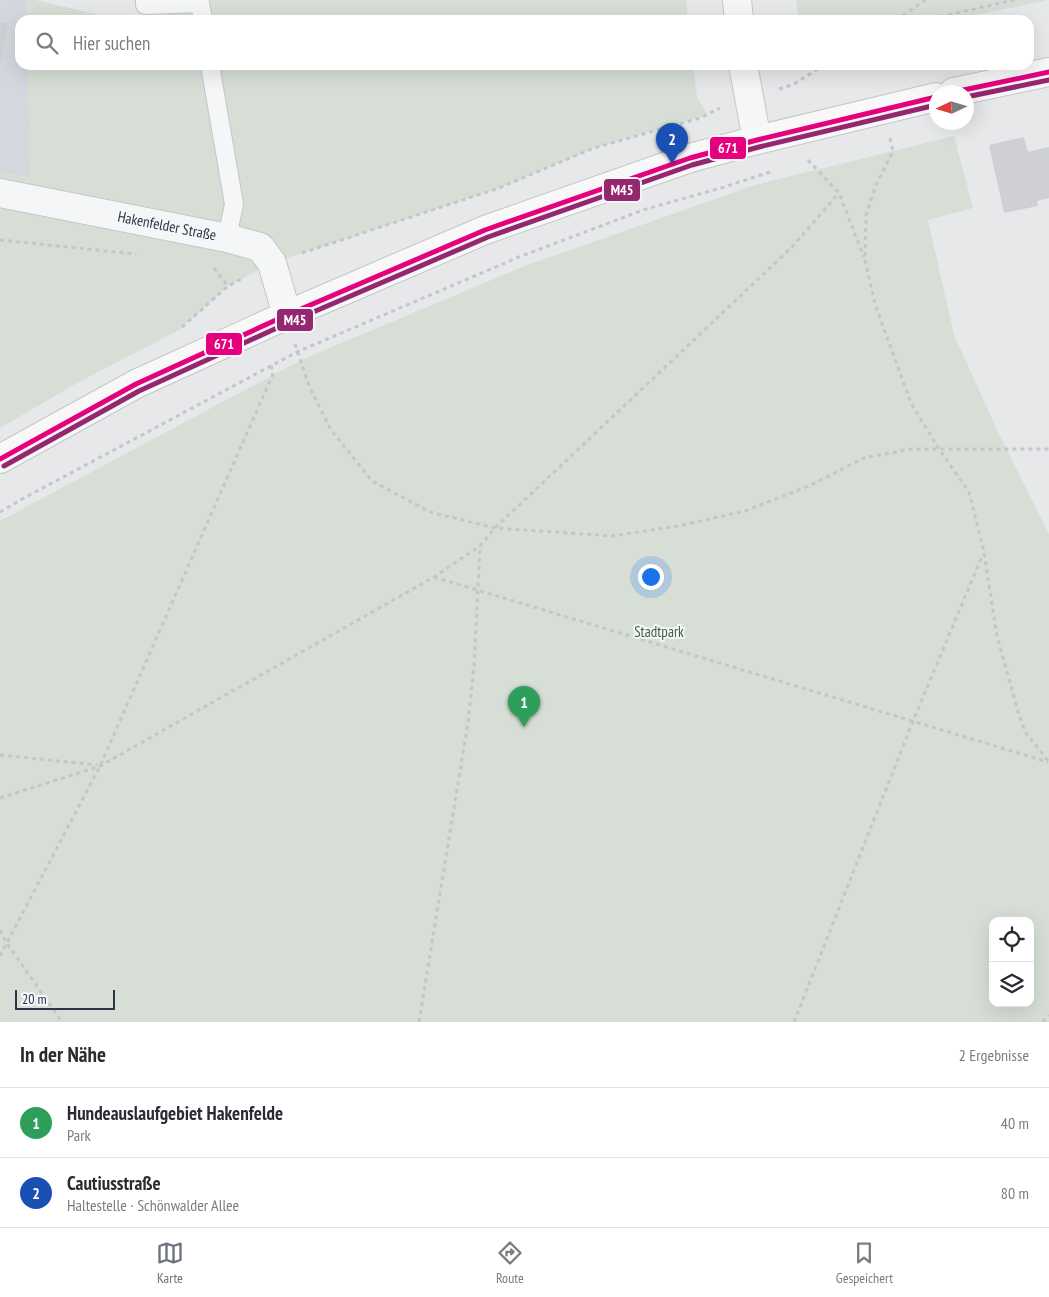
<!DOCTYPE html>
<html lang="de">
<head>
<meta charset="utf-8">
<style>
	:root { --surface:#fff; --page:#f7f7f7; --text:#2b2b33; --muted:#7c7c81; --line:#e1e1e2; --accent:#6c737f }
	body { margin:0; font-family:"PT Sans Narrow",sans-serif; background:var(--page); color:var(--text) }
	.controls { position:absolute; right:15px; bottom:15px; display:grid; overflow:hidden; border-radius:10px; box-shadow:0 5px 20px #0002 }
	.controls button { width:45px; height:45px; display:grid; place-items:center; padding:0; border:0; border-bottom:1px solid var(--line); background:var(--surface); color:var(--text); font:25px sans-serif }
	.compass { position:absolute; left:929px; top:85px; width:45px; height:45px; border-radius:50%; background:var(--surface); box-shadow:0 5px 20px #0002; rotate:266deg }
	.scale { position:absolute; left:15px; bottom:12px; width:100px; box-sizing:border-box; padding-left:5px; border:2px solid #2b3445; border-top:0; font-size:14px; line-height:18px; white-space:nowrap; color:#2b3445; -webkit-text-stroke:4px #f4f6f9; paint-order:stroke }
	.you { position:absolute; left:650px; top:576px; width:18px; height:18px; margin:-12px; border:4px solid #fff; border-radius:50%; background:#1a73e8; box-shadow:0 0 0 8px #1a73e833 }
	.badge { display:grid; place-items:center; width:32px; height:32px; border-radius:50%; background:var(--accent); color:#fff; font-size:16px; font-weight:700 }
	.pin { position:absolute; translate:-50% -41px; filter:drop-shadow(0 1px 2px #0008) }
	.pin::after { content:''; position:absolute; top:26px; width:18px; height:15px; background:inherit; clip-path:polygon(0 0,100% 0,50% 100%) }
	.list { margin:0; padding:0; list-style:none }
	h2 { display:flex; justify-content:space-between; align-items:center; height:65px; margin:0; padding:0 20px; font-size:21px }
	h2 small { font-size:16px; font-weight:400; color:var(--muted) }
	.list li { display:grid; grid-template-columns:32px 1fr auto; gap:15px; align-items:center; box-sizing:border-box; height:70px; padding:0 20px; border-top:1px solid var(--line) }
	.list b { display:block; font-size:19px; white-space:nowrap }
	.list p { margin:0; font-size:16px; white-space:nowrap; color:var(--muted) }
	.list em { font-size:16px; font-style:normal; color:var(--muted) }
	.icon { flex:none; width:28px; height:28px; fill:none; stroke:currentColor; stroke-width:2; stroke-linecap:round; stroke-linejoin:round }
	.map { position:relative; flex:none; width:1049px; height:1022px; overflow:hidden }
	.search { position:absolute; background:var(--surface); box-shadow:0 5px 20px #0002; left:15px; right:15px; top:15px; height:55px; display:flex; align-items:center; gap:12px; box-sizing:border-box; padding:0 18px; border-radius:15px; color:var(--muted); font-size:19px }
	.sheet { height:205px; background:var(--surface) }
	nav { display:flex; justify-content:space-around; align-items:center; box-sizing:border-box; height:70px; border-top:1px solid var(--line); background:var(--surface); font-size:14px; color:var(--muted) }
	nav a { display:grid; justify-items:center; gap:2px }
	nav .on { color:var(--accent) }
	.map>svg:first-child { display:block }
	.built { fill:#d4d7dd }
	.green { fill:#d6ded6; fill-rule:evenodd }
	.building { fill:#ced0d3 }
	.lines { fill:none; stroke-linecap:round; stroke-linejoin:round }
	.lane-casing { stroke:#c4c6c8; stroke-width:20 }
	.street-casing { stroke:#c4c6c8; stroke-width:30 }
	.secondary-casing { stroke:#c4c6c8; stroke-width:30 }
	.path { stroke:#c5c6ca; stroke-width:3; stroke-dasharray:4 4; stroke-linecap:butt }
	.lane { stroke:#f5f6f7; stroke-width:18 }
	.street { stroke:#f5f6f7; stroke-width:28 }
	.secondary { stroke:#f8f8f8; stroke-width:28 }
	.bus-1-casing { stroke:#f4f6f9; stroke-width:9 }
	.bus-2-casing { stroke:#f4f6f9; stroke-width:9 }
	.bus-1 { stroke:#e5007d; stroke-width:5 }
	.bus-2 { stroke:#95276e; stroke-width:5 }
	.labels { text-anchor:middle; stroke-width:4; stroke-linejoin:round; paint-order:stroke }
	.street-label { font-size:15px; fill:#2b3445; stroke:#f4f6f9 }
	.park-label { font-size:15px; fill:#3f6138; stroke:#f4f6f9 }
	.line-badge { stroke:#f4f6f9; stroke-width:2 }
	.badge-label { font-size:14px; text-anchor:middle; font-weight:bold; fill:#fff }
</style>
</head>
<body>
<div class="map">
<svg width="1049" height="1022" viewBox="0 0 1049 1022">
	<rect width="100%" height="100%" fill="#e6e8ea"/>
	<polygon class="built" points="0,0 26,0 27,20 20,20 20,65 28,65 30,178 0,172"/>
	<g class="green">
		<polygon points="26,0 35,0 121,20 27,20"/>
		<polygon points="178,0 686,0 688,20 162,20"/>
		<polygon points="796,0 1048,0 952,20 799,20"/>
		<polygon points="28,65 693,65 697,98 708,115 594,148 499,188 272,263 228,286 179,330 77,383 0,428 0,172 30,178"/>
		<path d="M954,136L973,208L928,220L954,335L998,432L1049,534V1022H0V521L301,360L525,266L755,185ZM993,921H1030V1003H993Z"/>
	</g>
	<g class="building">
		<polygon points="0,22 8,23 1,63 0,63"/>
		<polygon points="1024,137 1028,152 1049,147 1049,198 1037,201 1038,206 1004,213 989,145"/>
	</g>
	<g class="lines">
		<g class="lane-casing">
			<g id="lane">
				<polyline points="145,0 145,5 200,3 203,20"/>
				<polyline points="210,65 234,204 227,238"/>
			</g>
		</g>
		<g class="street-casing">
			<g id="street">
				<polyline points="737,0 739,20"/>
				<polyline points="743,65 757,140"/>
				<polyline points="0,193 227,238 260,247 272,263 287,315"/>
			</g>
		</g>
		<g class="secondary-casing">
			<g id="secondary">
				<polyline points="954,92 1049,72"/>
				<polyline points="0,459 136,384 287,315 485,230 690,158 757,140 936,97"/>
			</g>
		</g>
		<g class="path">
			<polyline points="896,20 925,0"/>
			<polyline points="925,20 1014,0"/>
			<polyline points="779,89 794,84 824,65"/>
			<polyline points="890,138 893,151 876,185 866,215 865,260 875,304 911,403 939,449 969,492 984,552 997,636 1019,715 1025,732 1049,762"/>
			<polyline points="808,160 839,193 864,257"/>
			<polyline points="0,240 136,254"/>
			<polyline points="302,253 499,188 594,148 700,118 720,108"/>
			<polyline points="214,268 228,286"/>
			<polyline points="182,327 228,286 243,278"/>
			<polyline points="295,344 309,386 331,430 372,481 430,512 495,528 612,536 678,526 745,511 811,485 864,458 911,449 1049,449"/>
			<polyline points="0,512 24,498 297,352 519,257 643,210 721,188 773,171"/>
			<polyline points="434,577 1048,762"/>
			<polyline points="0,755 97,765"/>
			<polyline points="0,798 100,766 434,577 480,546 495,528 792,247 839,193"/>
			<polyline points="0,930 6,942 62,1022"/>
			<polyline points="0,956 100,766 273,374 271,365"/>
			<polyline points="419,1022 468,722 474,667 480,546"/>
			<polyline points="794,1022 913,721 983,554"/>
			<polyline points="1043,1022 1049,1015"/>
		</g>
		<use href="#lane" class="lane"/>
		<use href="#street" class="street"/>
		<use href="#secondary" class="secondary"/>
		<g class="bus-1-casing">
			<g id="bus-1">
				<polyline points="954,92 1049,72"/>
				<polyline points="0,459 136,384 287,315 485,230 690,158 757,140 936,97"/>
			</g>
		</g>
		<g class="bus-2-casing">
			<g id="bus-2">
				<polyline points="966,97 1049,80"/>
				<polyline points="4,466 139,391 290,322 488,237 692,165 759,147 936,105"/>
			</g>
		</g>
		<use href="#bus-1" class="bus-1"/>
		<use href="#bus-2" class="bus-2"/>
	</g>
	<g class="labels">
		<g class="street-label">
			<text transform="translate(167 226) rotate(11)" y="5">Hakenfelder Straße</text>
		</g>
		<g class="park-label">
			<text x="659" y="637">Stadtpark</text>
		</g>
	</g>
	<g class="line-badge">
		<rect x="709" y="136" width="38" height="24" rx="5" fill="#e5007d"/>
		<rect x="603" y="178" width="38" height="24" rx="5" fill="#95276e"/>
		<rect x="276" y="308" width="38" height="24" rx="5" fill="#95276e"/>
		<rect x="205" y="332" width="38" height="24" rx="5" fill="#e5007d"/>
	</g>
	<g class="badge-label">
		<text x="728" y="153">671</text>
		<text x="622" y="195">M45</text>
		<text x="295" y="325">M45</text>
		<text x="224" y="349">671</text>
	</g>
</svg>
<div class="controls">
<button><svg class="icon" aria-label="locate" viewBox="0 0 24 24"><circle cx="12" cy="12" r="6"/><path d="M12 2v4M12 18v4M2 12h4M18 12h4"/></svg></button>
<button><svg class="icon" aria-label="layers" viewBox="0 0 24 24"><path d="M12 4l9 5-9 5-9-5zM3 14l9 5 9-5"/></svg></button>
</div>
<svg class="compass" viewBox="-18 -18 36 36"><path d="M0-13l5 13h-10z" fill="#e53935"/><path d="M0 13l5-13h-10z" fill="#7c7c81"/></svg>
<div class="scale">20 m</div>
<div class="you"></div>
<div class="pin badge" style="left:524px;top:727px;background:#2e9e5b">1</div>
<div class="pin badge" style="left:672px;top:164px;background:#1a4fb4">2</div>
<div class="search"><svg class="icon" aria-label="search" viewBox="0 0 24 24"><circle cx="10" cy="10" r="6"/><path d="M15 15l6 6"/></svg>Hier suchen</div>
</div>
<section class="sheet">
<h2>In der Nähe<small>2 Ergebnisse</small></h2>
<ul class="list">
<li><span class="badge" style="background:#2e9e5b">1</span><div><b>Hundeauslaufgebiet Hakenfelde</b><p>Park</p></div><em>40 m</em></li>
<li><span class="badge" style="background:#1a4fb4">2</span><div><b>Cautiusstraße</b><p>Haltestelle · Schönwalder Allee</p></div><em>80 m</em></li>
</ul>
</section>
<nav>
<a class="on"><svg class="icon" aria-label="map" viewBox="0 0 24 24"><path d="M3 6l6-2 6 2 6-2v14l-6 2-6-2-6 2zM9 4v14M15 6v14"/></svg>Karte</a>
<a><svg class="icon" aria-label="directions" viewBox="0 0 24 24"><path d="M12 3l9 9-9 9-9-9zM9 14v-3h6M13 9l2 2-2 2"/></svg>Route</a>
<a><svg class="icon" aria-label="saved" viewBox="0 0 24 24"><path d="M7 4h10v16l-5-4-5 4z"/></svg>Gespeichert</a>
</nav>
</body>
</html>
